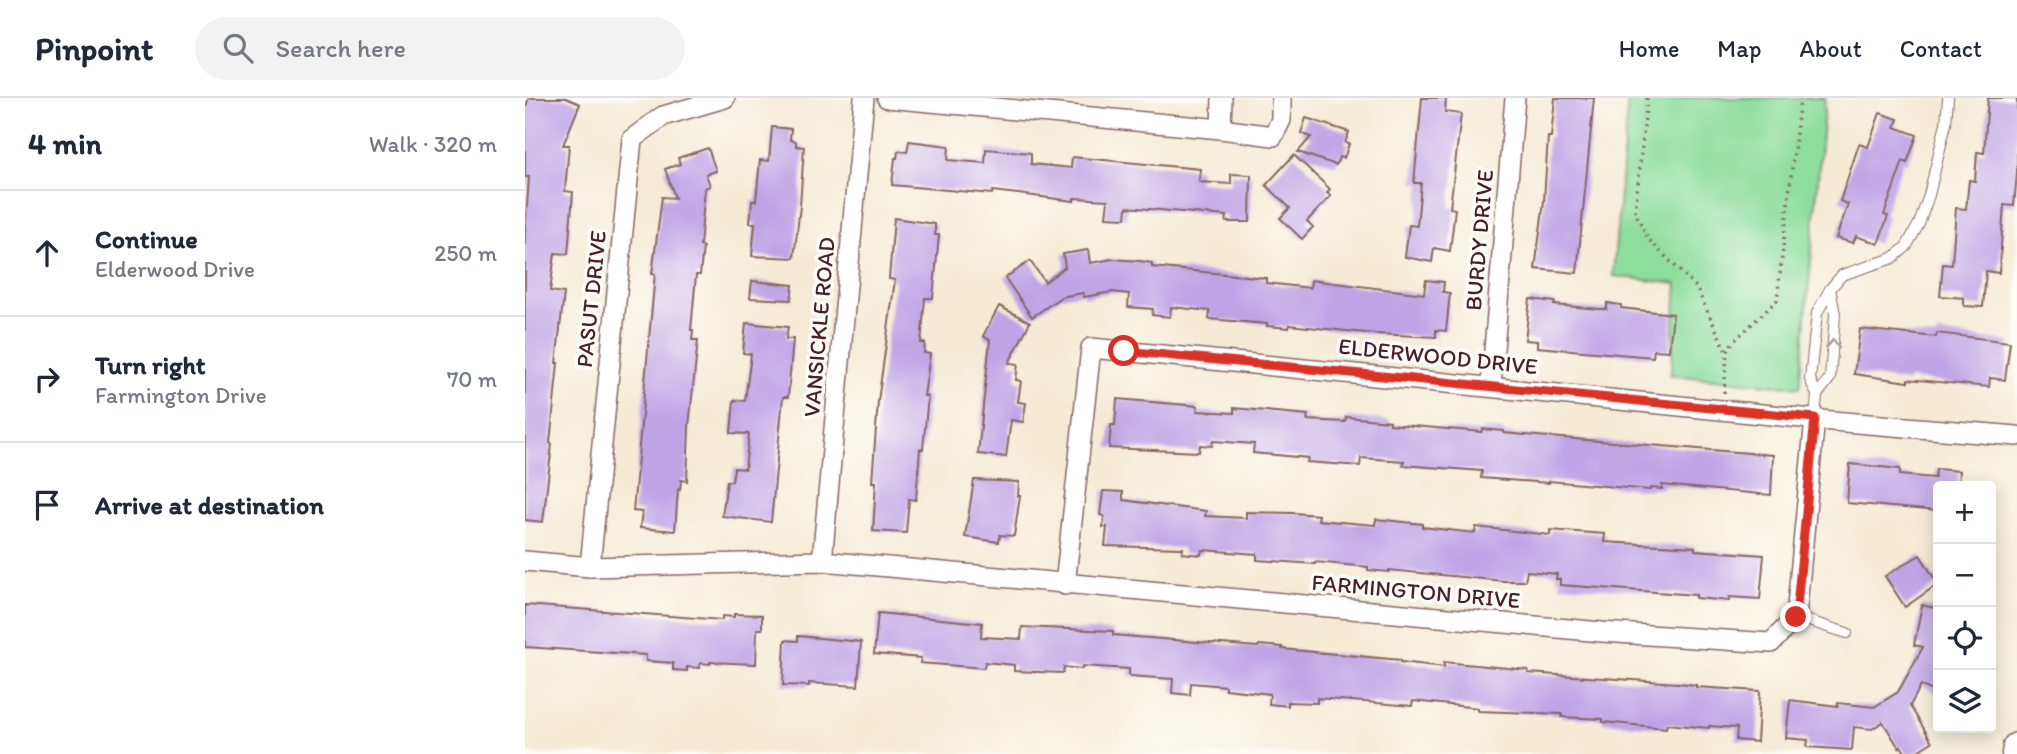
<!DOCTYPE html>
<html lang="en">
<head>
<meta charset="utf-8">
<style>
	:root { --surface:#fff; --page:#f2f2f3; --text:#1f2937; --muted:#747a83; --line:#e0e1e3 }
	body { margin:0; font-family:Itim,sans-serif; background:var(--page); color:var(--text) }
	.controls { position:absolute; right:21px; bottom:21px; display:grid; overflow:hidden; border-radius:7px; box-shadow:0 4px 18px #0003 }
	.controls button { width:63px; height:63px; display:grid; place-items:center; padding:0; border:0; border-bottom:2px solid var(--line); background:var(--surface); color:var(--text); font:35px sans-serif }
	.stop { position:absolute; width:21px; height:21px; margin:-16px; border:5px solid #d93025; border-radius:50%; background:#fff }
	.stop.end { background:#d93025; border-color:#fff; box-shadow:0 2px 7px #0008 }
	.list { margin:0; padding:0; list-style:none }
	h2 { display:flex; justify-content:space-between; align-items:center; height:91px; margin:0; padding:0 28px; font-size:30px }
	h2 small { font-size:23px; font-weight:400; color:var(--muted) }
	.list li { display:grid; grid-template-columns:46px 1fr auto; gap:21px; align-items:center; box-sizing:border-box; height:126px; padding:0 28px; border-top:2px solid var(--line) }
	.list b { display:block; font-size:26px; white-space:nowrap }
	.list p { margin:0; font-size:23px; white-space:nowrap; color:var(--muted) }
	.list em { font-size:23px; font-style:normal; color:var(--muted) }
	.icon { flex:none; width:38px; height:38px; fill:none; stroke:currentColor; stroke-width:2; stroke-linecap:round; stroke-linejoin:round }
	.map { position:relative; flex:none; width:1492px; height:656px; overflow:hidden }
	header { display:flex; align-items:center; gap:42px; box-sizing:border-box; height:98px; padding:0 35px; background:var(--surface); border-bottom:2px solid var(--line) }
	header strong { font-size:33px }
	nav { display:flex; gap:38px; margin-inline-start:auto; font-size:24px }
	.search { width:490px; height:63px; background:var(--page); display:flex; align-items:center; gap:18px; box-sizing:border-box; padding:0 24px; border-radius:38px; color:var(--muted); font-size:26px }
	main { display:flex }
	aside { flex:1; background:var(--surface) }
	.map>svg:first-child { display:block }
	.green { fill:#8ede9d; stroke:#6c7e64; stroke-width:2 }
	.building { fill:#bea4e6 }
	.lines { fill:none; stroke-linecap:round; stroke-linejoin:round }
	.service-casing { stroke:#866666; stroke-width:12 }
	.minor-casing { stroke:#866666; stroke-width:22 }
	.secondary-casing { stroke:#866666; stroke-width:31 }
	.path { stroke:#866666; stroke-width:3.5; stroke-dasharray:2 5; stroke-linecap:butt }
	.service { stroke:#fff; stroke-width:10 }
	.minor { stroke:#fff; stroke-width:19 }
	.secondary { stroke:#fff; stroke-width:28 }
	.oneway { stroke:#ae9aa0 }
	.route { stroke:#d93025; stroke-width:9 }
	.labels { text-anchor:middle; stroke-width:7; stroke-linejoin:round; paint-order:stroke }
	.street-label { font-size:23px; fill:#4a1f2b; stroke:#fdfcf7 }
</style>
</head>
<body>
<header>
<strong>Pinpoint</strong>
<div class="search"><svg class="icon" aria-label="search" viewBox="0 0 24 24"><circle cx="10" cy="10" r="6"/><path d="M15 15l6 6"/></svg>Search here</div>
<nav><a>Home</a><a>Map</a><a>About</a><a>Contact</a></nav>
</header>
<main>
<aside>
<h2>4 min<small>Walk · 320 m</small></h2>
<ul class="list">
<li><svg class="icon" aria-label="ahead" viewBox="0 0 24 24"><path d="M12 20V5M6 11l6-6 6 6"/></svg><div><b>Continue</b><p>Elderwood Drive</p></div><em>250 m</em></li>
<li><svg class="icon" aria-label="right" viewBox="0 0 24 24"><path d="M7 20v-9h11M14 6l5 5-5 5"/></svg><div><b>Turn right</b><p>Farmington Drive</p></div><em>70 m</em></li>
<li><svg class="icon" aria-label="arrive" viewBox="0 0 24 24"><path d="M6 21V4h12l-3 4 3 4H6"/></svg><div><b>Arrive at destination</b></div></li>
</ul>
</aside>
<div class="map">
<svg width="1492" height="656" viewBox="0 0 1492 656">
	<rect width="100%" height="100%" fill="#fdfcf7"/>
	<filter id="ink" filterUnits="userSpaceOnUse"><feTurbulence type="fractalNoise" baseFrequency=".0143" numOctaves="2"/><feDisplacementMap in="SourceGraphic" scale="14" xChannelSelector="R" yChannelSelector="G"/><feConvolveMatrix kernelMatrix="1 2 1 2 8 2 1 2 1" color-interpolation-filters="sRGB"/></filter>
	<filter id="wash" filterUnits="userSpaceOnUse"><feTurbulence type="fractalNoise" baseFrequency=".00686" numOctaves="4" result="noise"/><feDisplacementMap in="SourceGraphic" scale="28" xChannelSelector="R" yChannelSelector="G"/><feGaussianBlur stdDeviation="1.57" result="paint"/><feColorMatrix in="noise" values="0 0 0 0 0 0 0 0 0 0 0 0 0 0 0 0 0 1.4 0 .05"/><feComposite in="paint" operator="in"/></filter>
	<g filter="url(#wash)">
		<rect width="100%" height="100%" fill="#f5ebd5"/>
		<polygon class="green" points="1103,0 1300,0 1275,289 1146,277 1152,186 1088,178"/>
		<g id="blocks">
			<g class="building">
				<polygon points="4,0 41,0 55,6 38,47 44,47 40,93 48,94 43,156 30,155 25,193 39,195 31,265 33,265 25,345 27,346 18,424 0,422 0,136 4,79 0,79 0,11"/>
				<polygon points="897,0 921,0 920,14 936,16 925,110 930,111 925,153 909,150 907,164 880,159 884,127 892,128 896,85 889,85"/>
				<polygon points="1030,0 1069,0 1052,175 1010,171 1019,103 1023,39 1026,39"/>
				<polygon points="1463,0 1492,0 1492,75 1489,108 1479,107 1474,175 1461,173 1458,209 1439,208 1439,200 1415,198 1418,166 1427,167 1431,110 1441,111 1444,82 1450,83 1452,54 1459,55"/>
				<polygon points="1355,15 1373,21 1370,29 1392,37 1382,65 1378,63 1359,117 1363,118 1353,146 1331,138 1328,145 1311,140 1323,106 1315,103 1334,46 1343,49"/>
				<polygon points="781,20 824,34 820,45 824,46 819,60 814,59 811,67 773,54 786,39 776,35"/>
				<polygon points="247,29 266,31 265,42 271,43 271,48 279,49 275,108 269,160 227,158 230,125 225,125 227,103 231,103 235,62 244,63"/>
				<polygon points="384,43 424,48 423,62 460,65 461,51 506,55 506,66 546,70 547,59 675,71 674,84 706,86 706,76 726,77 725,124 701,124 702,118 602,109 601,120 581,119 583,102 549,100 549,103 468,93 467,96 367,87 370,60 372,60 373,53 382,54"/>
				<polygon points="183,50 191,73 181,76 185,88 180,90 175,148 178,149 175,177 171,177 166,232 168,232 167,242 173,242 164,328 162,383 156,382 155,392 153,391 150,433 115,430 117,414 108,413 130,176 127,176 137,99 150,100 140,71 155,66 153,60"/>
				<polygon points="769,57 805,91 802,95 806,98 782,123 788,129 777,141 755,120 765,110 741,87"/>
				<polygon points="369,120 410,126 410,137 414,137 408,200 400,200 396,245 400,245 399,255 405,256 399,298 403,298 398,351 395,351 391,402 384,401 381,435 348,433 351,384 347,384 353,303 370,182 364,181"/>
				<polygon points="563,152 565,165 587,161 615,163 627,165 627,169 741,180 741,185 785,190 786,182 899,196 901,182 919,184 918,194 925,195 921,233 911,232 911,239 851,236 764,227 764,230 742,228 742,226 684,221 685,213 646,209 645,219 627,217 628,211 603,209 604,196 587,194 559,199 558,195 536,199 507,219 480,180 505,163 520,184 540,169 538,156"/>
				<polygon points="227,183 268,187 266,202 225,200"/>
				<polygon points="1005,201 1030,204 1029,207 1075,211 1082,211 1082,205 1096,207 1096,210 1148,216 1144,253 1129,252 1128,259 1012,249 1012,243 1000,242"/>
				<polygon points="474,208 505,224 484,265 493,266 491,282 496,283 493,304 501,305 498,324 486,322 481,359 453,356 465,242 458,238"/>
				<polygon points="221,225 263,229 261,241 268,241 263,299 258,299 246,424 197,418 202,383 207,383 209,370 220,371 224,336 206,335 209,302 220,303 226,256 218,255"/>
				<polygon points="1335,231 1411,239 1412,235 1485,244 1480,282 1465,280 1464,289 1383,281 1383,284 1329,276"/>
				<polygon points="592,301 673,308 672,313 709,315 709,310 783,317 782,322 820,324 821,319 865,323 865,326 957,334 958,331 979,333 979,335 1012,338 1248,357 1246,397 1137,387 1137,391 1125,390 1125,392 1024,383 1024,385 956,380 957,373 878,367 879,363 836,360 835,368 782,364 783,360 728,355 729,346 688,343 687,348 675,347 674,354 584,350 586,327 590,327"/>
				<polygon points="1325,366 1375,371 1375,377 1410,380 1411,371 1434,373 1433,388 1413,388 1413,413 1322,405"/>
				<polygon points="449,382 494,384 493,398 495,398 489,438 475,437 474,444 440,439"/>
				<polygon points="578,393 598,394 598,402 681,413 680,418 721,420 721,414 768,415 794,417 793,422 850,427 851,421 897,426 897,429 950,435 951,429 1025,437 1025,432 1080,436 1079,444 1170,449 1170,452 1239,457 1235,501 1204,499 1204,503 1171,500 1171,497 1035,487 1035,481 1031,481 1032,476 1002,473 1000,483 979,483 864,472 864,474 843,472 843,469 790,464 790,466 732,462 732,456 677,452 676,457 657,455 658,450 580,448 582,429 578,429 579,418 575,417"/>
				<polygon points="1395,457 1413,486 1380,509 1360,478"/>
				<polygon points="0,507 197,522 197,518 209,519 209,516 237,517 237,531 232,531 231,566 185,564 185,566 175,565 175,570 162,569 162,573 148,572 148,565 121,563 121,557 0,549"/>
				<polygon points="1397,507 1413,511 1413,596 1396,587 1385,608 1407,644 1388,656 1381,656 1376,648 1374,650 1358,624 1347,631 1329,629 1327,652 1282,649 1283,642 1261,640 1265,602 1313,608 1313,605 1349,609 1373,594 1398,549 1389,547"/>
				<polygon points="353,515 457,525 456,539 496,541 497,529 588,533 588,537 733,549 734,547 757,549 757,551 876,562 876,564 919,569 919,564 1003,572 1003,575 1153,585 1171,587 1171,589 1235,593 1232,644 1211,642 1212,630 1184,628 1184,630 1142,626 1141,630 1078,624 1078,621 1037,619 1037,616 953,613 953,610 888,603 887,608 792,600 792,605 763,604 763,608 744,606 745,596 700,591 700,588 666,585 665,597 647,595 648,581 604,578 604,571 557,568 557,571 539,569 538,575 489,573 489,567 460,564 459,570 395,565 396,560 349,556"/>
				<polygon points="273,538 336,544 333,588 284,585 284,588 258,587 260,542 273,543"/>
			</g>
		</g>
	</g>
	<g filter="url(#ink)">
		<use href="#blocks" fill-opacity="0" stroke="#866666" stroke-width="2"/>
		<g class="lines">
			<g class="service-casing">
				<g id="service">
					<polyline points="1292,297 1305,280 1310,216 1305,191"/>
					<polyline points="1290,320 1292,297 1285,281 1292,215 1305,191 1317,177 1368,160 1381,149 1394,126 1404,97 1421,25 1423,0"/>
					<polyline points="1271,519 1322,535"/>
				</g>
			</g>
			<g class="minor-casing">
				<g id="minor">
					<polyline points="362,0 696,31 748,38 756,22 756,0"/>
					<polyline points="696,31 697,0"/>
					<polyline points="966,288 990,0"/>
					<polyline points="0,463 65,469 297,463 1077,534 1246,545 1271,519 1290,320"/>
					<polyline points="297,463 339,0"/>
					<polyline points="65,469 107,41 138,18 200,0"/>
					<polyline points="540,487 566,250 1307,323 1492,338"/>
				</g>
			</g>
			<g class="secondary-casing">
				<polyline id="secondary" points="1491,656 1492,649"/>
			</g>
			<g class="path">
				<polyline points="1122,0 1110,114 1124,142 1171,189 1202,255"/>
				<polyline points="1199,295 1202,255 1207,245 1252,202 1275,0"/>
			</g>
			<use href="#service" class="service"/>
			<use href="#minor" class="minor"/>
			<use href="#secondary" class="secondary"/>
		</g>
		<defs><path id="oneway-chevron" d="M-2-3.5L2.5 0L-2 3.5" fill="none" stroke-width="1.6" stroke-linecap="round" stroke-linejoin="round" transform="scale(1.75)"/></defs>
		<use class="oneway" href="#oneway-chevron" transform="translate(1308 246) rotate(-86)"/>
	</g>
	<g class="lines" filter="url(#ink)">
		<polyline class="route" points="599,253 1290,320 1271,519"/>
	</g>
	<g class="labels">
		<g class="street-label">
			<text transform="translate(954 142) rotate(-85)" y="8">BURDY DRIVE</text>
			<text transform="translate(66 201) rotate(-84)" y="8">PASUT DRIVE</text>
			<text transform="translate(294 229) rotate(-85)" y="8">VANSICKLE ROAD</text>
			<text transform="translate(913 258) rotate(6)" y="8">ELDERWOOD DRIVE</text>
			<text transform="translate(891 493) rotate(5)" y="8">FARMINGTON DRIVE</text>
		</g>
	</g>
</svg>
<div class="controls">
<button>+</button>
<button>−</button>
<button><svg class="icon" aria-label="locate" viewBox="0 0 24 24"><circle cx="12" cy="12" r="6"/><path d="M12 2v4M12 18v4M2 12h4M18 12h4"/></svg></button>
<button><svg class="icon" aria-label="layers" viewBox="0 0 24 24"><path d="M12 4l9 5-9 5-9-5zM3 14l9 5 9-5"/></svg></button>
</div>
<div class="stop" style="left:599px;top:253px"></div>
<div class="stop end" style="left:1271px;top:519px"></div>
</div>
</main>
</body>
</html>
